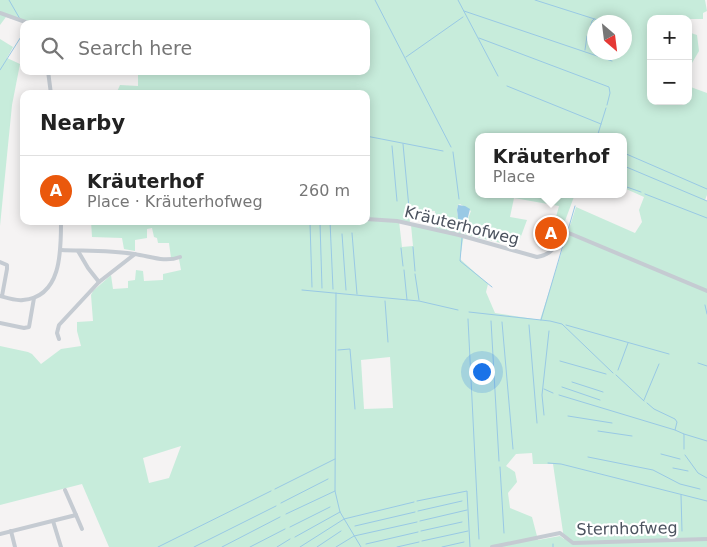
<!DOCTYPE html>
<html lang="en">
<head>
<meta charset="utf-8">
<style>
	:root { --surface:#fff; --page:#f2f2f2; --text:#222; --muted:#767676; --line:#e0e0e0; --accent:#ea580c }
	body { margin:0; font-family:"DejaVu Sans",sans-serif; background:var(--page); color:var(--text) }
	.controls { position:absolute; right:15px; top:15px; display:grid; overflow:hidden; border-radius:10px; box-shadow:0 2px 12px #0003 }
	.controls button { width:45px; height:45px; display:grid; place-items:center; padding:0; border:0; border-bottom:1px solid var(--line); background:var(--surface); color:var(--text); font:25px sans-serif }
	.compass { position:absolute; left:587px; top:15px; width:45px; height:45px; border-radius:50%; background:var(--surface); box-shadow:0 2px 12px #0003; rotate:152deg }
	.you { position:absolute; left:481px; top:371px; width:18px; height:18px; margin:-12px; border:4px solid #fff; border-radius:50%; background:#1a73e8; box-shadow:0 0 0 8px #1a73e833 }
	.badge { display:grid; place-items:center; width:32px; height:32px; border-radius:50%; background:var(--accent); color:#fff; font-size:16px; font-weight:700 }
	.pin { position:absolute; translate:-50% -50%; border:2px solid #fff; box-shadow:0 1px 5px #0006 }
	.popup { position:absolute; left:475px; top:133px; width:152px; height:65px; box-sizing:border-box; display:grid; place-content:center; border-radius:10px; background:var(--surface); filter:drop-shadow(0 1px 4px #0005); font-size:16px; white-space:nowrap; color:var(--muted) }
	.popup b { font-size:19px; color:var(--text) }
	.popup::after { content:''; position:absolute; left:50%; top:100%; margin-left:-10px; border:10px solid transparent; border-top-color:var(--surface) }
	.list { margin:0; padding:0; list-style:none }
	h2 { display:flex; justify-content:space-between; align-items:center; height:65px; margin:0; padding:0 20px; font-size:21px }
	h2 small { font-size:16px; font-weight:400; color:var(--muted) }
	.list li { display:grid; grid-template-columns:32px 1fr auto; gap:15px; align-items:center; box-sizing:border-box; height:70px; padding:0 20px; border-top:1px solid var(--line) }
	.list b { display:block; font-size:19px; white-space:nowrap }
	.list p { margin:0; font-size:16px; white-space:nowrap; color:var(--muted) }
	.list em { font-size:16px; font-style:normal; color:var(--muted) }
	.icon { flex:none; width:28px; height:28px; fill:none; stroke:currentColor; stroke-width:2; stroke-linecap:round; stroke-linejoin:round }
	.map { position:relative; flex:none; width:707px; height:547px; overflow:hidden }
	.search { position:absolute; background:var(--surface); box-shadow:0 2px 12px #0003; left:20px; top:20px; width:350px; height:55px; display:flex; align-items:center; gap:12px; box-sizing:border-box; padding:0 18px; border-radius:10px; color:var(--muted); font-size:19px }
	.panel { position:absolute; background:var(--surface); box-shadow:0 2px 12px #0003; left:20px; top:90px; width:350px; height:135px; border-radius:10px }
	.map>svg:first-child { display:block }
	.green { fill:#c7ecdb; fill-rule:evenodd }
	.water { fill:#99c9e5 }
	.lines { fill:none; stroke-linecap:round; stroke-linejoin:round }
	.stream { stroke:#99c9e5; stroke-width:1 }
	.street { stroke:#c5cbd2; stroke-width:4 }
	.labels { text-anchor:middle; stroke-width:4.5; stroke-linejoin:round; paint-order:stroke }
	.street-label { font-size:16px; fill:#4c535f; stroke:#fff }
</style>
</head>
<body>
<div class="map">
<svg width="707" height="547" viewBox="0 0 707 547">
	<rect width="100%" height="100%" fill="#f5f3f3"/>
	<g class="green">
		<path d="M0,0H705L707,11L703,13V19H651V101H688V86L707,93V195L705,200L707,201V547H109L82,484L0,505V346L28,352L32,354L41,364L61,349L81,346L77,331V322L93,321L91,295L93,291L111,275L113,289L128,288V281L135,280L136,270L143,271L144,281L163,280V274L181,270L179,259L171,258L169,243H158L157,238L154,237L152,228L147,229V238L135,240V251L124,249L122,238L92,237L91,221H366V94H116L120,85L138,86V71H366V24H28L6,17L0,25ZM594,22H624V52H594ZM478,137H624V188L644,197L639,210L642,222L635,233L576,207L540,320L495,313L486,292L488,284L460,259L464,234L517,247L527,220L510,217L514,198L559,206L556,217L565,221L575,194H478ZM460,204L471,211L465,226C459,220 455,214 458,205ZM409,210L435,211L436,231L411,225L413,246L402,247L399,221L410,223ZM390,357L393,408L364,409L361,360ZM181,446L169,478L149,483L143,458ZM532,453L533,464H553L564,539L560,536L538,540L532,517L510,508L508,493L517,482L515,472L506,466L516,454Z"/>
		<polygon points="688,32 697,35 699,51 692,63 688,63"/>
		<polygon points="0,39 13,47 7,58 20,64 12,105 0,226"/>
	</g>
	<polygon class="water" points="458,205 465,206 470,209 466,225 463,228 459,226 457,210"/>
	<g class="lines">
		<g class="stream">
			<polyline points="9,0 20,19"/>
			<polyline points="375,0 451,147"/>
			<polyline points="458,0 498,76"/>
			<polyline points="535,0 604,22"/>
			<polyline points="464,11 612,61"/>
			<polyline points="589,32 592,21 594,19"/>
			<polyline points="479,38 609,87 610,93 607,105"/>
			<polyline points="585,50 587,36"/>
			<polyline points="406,57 463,17"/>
			<polyline points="0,70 24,32"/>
			<polyline points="507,86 601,124"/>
			<polyline points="366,136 443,151"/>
			<polyline points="597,137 606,108"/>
			<polyline points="403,144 409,208"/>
			<polyline points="392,146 397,201"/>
			<polyline points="453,152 459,199"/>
			<polyline points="624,153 707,189"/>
			<polyline points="624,166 707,201"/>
			<polyline points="624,186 641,192"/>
			<polyline points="645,194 707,218"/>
			<polyline points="579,197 580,194"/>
			<polyline points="330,221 333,289"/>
			<polyline points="310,223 312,287"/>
			<polyline points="320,223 322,288"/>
			<polyline points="461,228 461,232"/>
			<polyline points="568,230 575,206"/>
			<polyline points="352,233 357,294"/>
			<polyline points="342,234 346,290"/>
			<polyline points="462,238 460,261 492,287"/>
			<polyline points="413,247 415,271"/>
			<polyline points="401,248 403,266"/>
			<polyline points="404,270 407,300"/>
			<polyline points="415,274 419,300"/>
			<polyline points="302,290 419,301 458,310"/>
			<polyline points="336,293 335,491 340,512 361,547"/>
			<polyline points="385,301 388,342"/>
			<polyline points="705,305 707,314"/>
			<polyline points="469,312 550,321 562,324 613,373"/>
			<polyline points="468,319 479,539"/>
			<polyline points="541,320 566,235"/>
			<polyline points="491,321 499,461"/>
			<polyline points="502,322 513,449"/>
			<polyline points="529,325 537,423"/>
			<polyline points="566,325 669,354"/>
			<polyline points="338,350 350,349 355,409"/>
			<polyline points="560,361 606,374"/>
			<polyline points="698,363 707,366"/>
			<polyline points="618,370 628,343"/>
			<polyline points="616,375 644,401"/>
			<polyline points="572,382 603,392"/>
			<polyline points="562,387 600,400"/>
			<polyline points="544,389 553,393"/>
			<polyline points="559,395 675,430"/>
			<polyline points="644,400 659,364"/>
			<polyline points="647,403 654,409 675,419 677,422 675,430 684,434 684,449"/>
			<polyline points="544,415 542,395 549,331"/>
			<polyline points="568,416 612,423"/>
			<polyline points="598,431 632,436"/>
			<polyline points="684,434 707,441"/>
			<polyline points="661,454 680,459"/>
			<polyline points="685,455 698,473 707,478"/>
			<polyline points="588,457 653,470 680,484 700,489"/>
			<polyline points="548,463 561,464 707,501"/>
			<polyline points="500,467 504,533"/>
			<polyline points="673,468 688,471"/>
			<polyline points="275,489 335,459"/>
			<polyline points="681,495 682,531"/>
			<polyline points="417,501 467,491 470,547"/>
			<polyline points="281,503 328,479"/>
			<polyline points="418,511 462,501"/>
			<polyline points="286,514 335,491"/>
			<polyline points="420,521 467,510"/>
			<polyline points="355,526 415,512"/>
			<polyline points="290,527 330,507"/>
			<polyline points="421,531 462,522"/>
			<polyline points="295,537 340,512"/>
			<polyline points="422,541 468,531"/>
			<polyline points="366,544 418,532"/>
			<polyline points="553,544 553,547"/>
			<polyline points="158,547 271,491"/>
			<polyline points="194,547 276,506"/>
			<polyline points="222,547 280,517"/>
			<polyline points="250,547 285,529"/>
			<polyline points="277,547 290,539"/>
			<polyline points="300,547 344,519 414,502"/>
			<polyline points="317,547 341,531"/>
			<polyline points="336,547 354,536 417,522"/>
			<polyline points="397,547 419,542"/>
			<polyline points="442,547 464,542"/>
		</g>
		<g class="street">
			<polyline points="0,13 31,24"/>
			<polyline points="48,71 51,94"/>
			<path d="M366,219L397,221L459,235L537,257C553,255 557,243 564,231L707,291"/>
			<path d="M61,250C85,251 110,250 134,254C150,256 164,263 180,257"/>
			<polyline points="78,251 88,268 99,282"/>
			<polyline points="0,262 7,265 7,269 2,296"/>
			<path d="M0,296C7,298 16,301 23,300C62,297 61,250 61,221"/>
			<polyline points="0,323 24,328 29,327 34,298"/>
			<polyline points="59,339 57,333 59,325 99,282 135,254"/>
			<polyline points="76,515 82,529"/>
			<polyline points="53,521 61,547"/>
			<polyline points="11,531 15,547"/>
			<polyline points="0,534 76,515 65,490"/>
			<polyline points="492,547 560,533 573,543 707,539"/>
		</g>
	</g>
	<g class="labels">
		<g class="street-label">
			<text transform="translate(462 225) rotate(14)" y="6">Kräuterhofweg</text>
			<text transform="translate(627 528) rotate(-1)" y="6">Sternhofweg</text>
		</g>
	</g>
</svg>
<div class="controls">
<button>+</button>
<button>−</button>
</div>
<svg class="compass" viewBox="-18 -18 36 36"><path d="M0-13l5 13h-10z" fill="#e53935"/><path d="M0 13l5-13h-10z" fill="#767676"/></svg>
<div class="you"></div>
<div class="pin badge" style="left:551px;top:233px">A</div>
<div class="popup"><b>Kräuterhof</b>Place</div>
<div class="search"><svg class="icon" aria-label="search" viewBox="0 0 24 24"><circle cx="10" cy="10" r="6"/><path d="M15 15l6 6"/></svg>Search here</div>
<section class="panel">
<h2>Nearby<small></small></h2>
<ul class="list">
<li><span class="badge">A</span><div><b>Kräuterhof</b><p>Place · Kräuterhofweg</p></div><em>260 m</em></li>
</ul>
</section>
</div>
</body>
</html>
